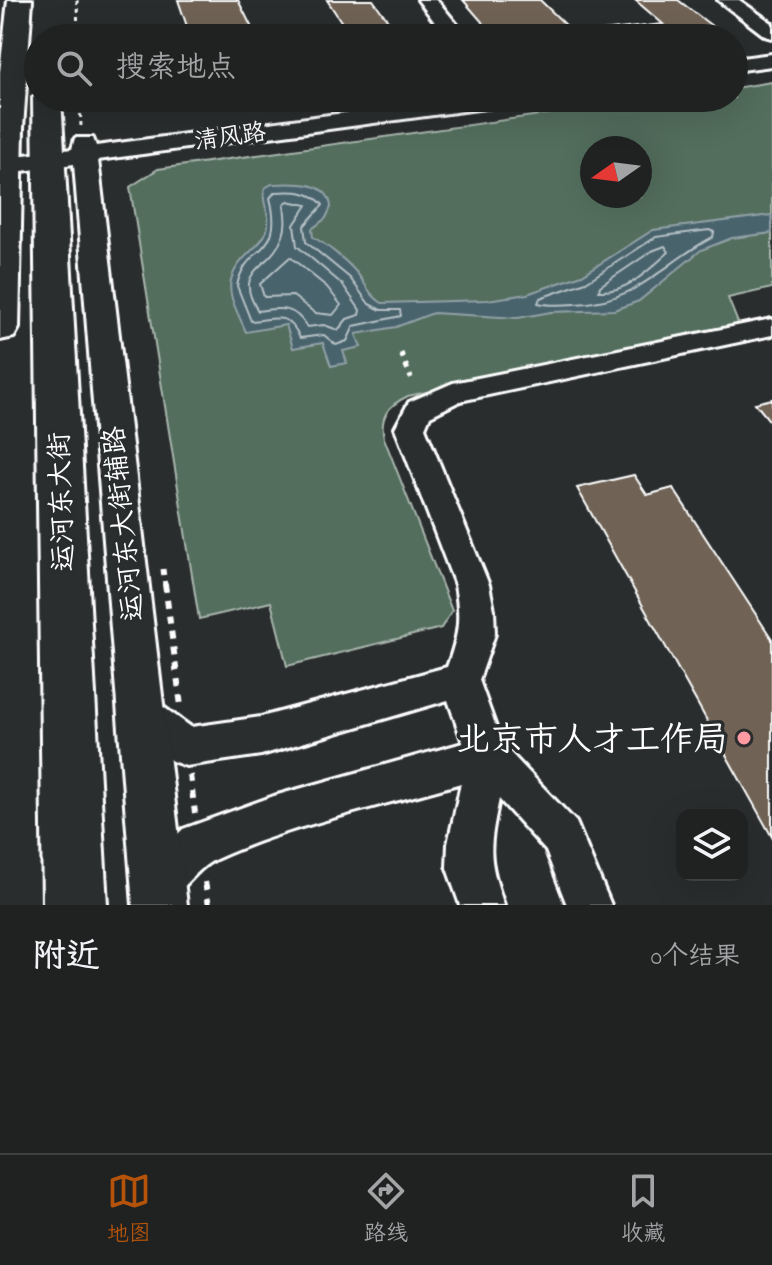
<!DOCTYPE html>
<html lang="zh">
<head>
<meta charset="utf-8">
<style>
	:root { --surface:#202222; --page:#2d2f2f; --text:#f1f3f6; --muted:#a2a4a5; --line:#3d3f40; --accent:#b45309 }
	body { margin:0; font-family:"Indie Flower","LXGW WenKai TC",sans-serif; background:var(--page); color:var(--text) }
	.controls { position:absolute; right:24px; bottom:24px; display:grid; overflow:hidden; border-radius:16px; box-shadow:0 8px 32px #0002 }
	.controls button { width:72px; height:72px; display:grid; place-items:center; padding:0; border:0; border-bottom:2px solid var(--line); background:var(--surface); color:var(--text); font:40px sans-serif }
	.compass { position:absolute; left:580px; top:136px; width:72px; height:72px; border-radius:50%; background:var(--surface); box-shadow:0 8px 32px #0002; rotate:256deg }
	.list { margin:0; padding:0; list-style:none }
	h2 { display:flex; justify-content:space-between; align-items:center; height:104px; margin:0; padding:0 32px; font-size:34px }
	h2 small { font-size:26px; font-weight:400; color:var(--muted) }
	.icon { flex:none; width:44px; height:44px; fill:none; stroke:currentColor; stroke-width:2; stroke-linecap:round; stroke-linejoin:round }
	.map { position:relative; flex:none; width:772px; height:905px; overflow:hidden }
	.search { position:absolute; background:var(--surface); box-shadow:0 8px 32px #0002; left:24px; right:24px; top:24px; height:88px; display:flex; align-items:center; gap:20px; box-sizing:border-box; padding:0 28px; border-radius:44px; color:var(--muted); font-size:30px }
	.sheet { height:248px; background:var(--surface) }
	nav { display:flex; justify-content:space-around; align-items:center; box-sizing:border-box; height:112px; border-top:2px solid var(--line); background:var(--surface); font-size:22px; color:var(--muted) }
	nav a { display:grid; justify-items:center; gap:4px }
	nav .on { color:var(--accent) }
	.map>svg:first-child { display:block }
	.green { fill:#536e5d; stroke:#a9b6ae; stroke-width:2; fill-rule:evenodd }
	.water { fill:#48636d; stroke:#91a1a7; stroke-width:2 }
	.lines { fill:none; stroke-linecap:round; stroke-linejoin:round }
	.shore { stroke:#b6c1c5; stroke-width:2 }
	.building { fill:#6f6456; stroke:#fff; stroke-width:2 }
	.minor-casing { stroke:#fff; stroke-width:6 }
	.tertiary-casing { stroke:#fff; stroke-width:6 }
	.primary-casing { stroke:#fff; stroke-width:6 }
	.path-far2 { stroke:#fff; stroke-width:3; stroke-dasharray:4 4; stroke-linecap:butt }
	.path-far1 { stroke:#fff; stroke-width:5; stroke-dasharray:6 6; stroke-linecap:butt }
	.path { stroke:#fff; stroke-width:6; stroke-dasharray:8 8; stroke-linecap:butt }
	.minor { fill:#2a2d2e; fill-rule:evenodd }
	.tertiary { fill:#2a2d2e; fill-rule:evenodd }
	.primary { fill:#2a2d2e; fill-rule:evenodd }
	.poi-dot { fill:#ff9aa2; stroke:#2a2d2e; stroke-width:3 }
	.labels { text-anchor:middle; stroke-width:7; stroke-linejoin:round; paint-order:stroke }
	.far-street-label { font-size:24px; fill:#fff; stroke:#2a2d2e }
	.street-label { font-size:28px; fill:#fff; stroke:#2a2d2e }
	.near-poi-label { font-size:34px; fill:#fff; stroke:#2a2d2e; text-anchor:end }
</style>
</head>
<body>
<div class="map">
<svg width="772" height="905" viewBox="0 0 772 905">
	<rect width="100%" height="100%" fill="#2a2d2e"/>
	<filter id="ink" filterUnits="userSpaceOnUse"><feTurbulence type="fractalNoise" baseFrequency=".0125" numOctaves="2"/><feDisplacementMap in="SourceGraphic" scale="16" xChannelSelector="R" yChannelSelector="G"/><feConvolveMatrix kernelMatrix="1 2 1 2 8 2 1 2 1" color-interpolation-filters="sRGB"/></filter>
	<g filter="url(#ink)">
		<path class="green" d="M772,82V288L728,298L738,323L734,327L408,396C389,405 379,416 384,438L452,611L441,628L287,666L271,602L199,619L130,187L158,169L660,98H734V88ZM592,148H640V196H592Z"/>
		<path class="water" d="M272,184C292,183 329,180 331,207L326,218L312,229L313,237C327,245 346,260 357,273C366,284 369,295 382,303L487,300L527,294L582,275L653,230L772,215V233L732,238L701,250L639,301L614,310L551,312L518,318L433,313L396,327L356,334L361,347L343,351L347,363L331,366L323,343L293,348L286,325L246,332C232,299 218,283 248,254C255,247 264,240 267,230C272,214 260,203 265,188Z"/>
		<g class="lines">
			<g class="shore">
				<path d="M275,192C294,191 310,190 323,205L304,226L306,242L350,278L369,304L381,310H400L401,316L354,326L347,341L336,345L324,335L300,338C288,311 277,319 251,321L237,286C246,242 285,257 270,198Z"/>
				<path d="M288,201L307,205L294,225L297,246L343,285L360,310L359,315L347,319L338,330L324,325L307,327C294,305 281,308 258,311C231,268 271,270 283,236C287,225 285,215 284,204Z"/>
				<path d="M709,230L714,232L713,237C659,265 642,301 575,304C563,305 550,306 538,303L540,298L586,282L656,237Z"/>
				<path d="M665,246L669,252C648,270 628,293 599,291L600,286L652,251Z"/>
				<polygon points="290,257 327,287 341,305 333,315 315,313 293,296 264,297 260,284"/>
			</g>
		</g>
		<g class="building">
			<polygon points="178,0 238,0 257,38 191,38"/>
			<polygon points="327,0 373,0 401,38 352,38"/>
			<polygon points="463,0 540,0 575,34 663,24 635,0 678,0 721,33 682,38 496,38"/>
			<polygon points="772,399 772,424 755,403"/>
			<polygon points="634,475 647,495 673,488 772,639 772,837 577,488"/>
		</g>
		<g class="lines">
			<g class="minor-casing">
				<path id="minor" d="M772,319V335L460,401L430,416L425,428L489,585L494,610L495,634L479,680L502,744L576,822L611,905H567L546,851L499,799C489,848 487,857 504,905H460L447,868L448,844L461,783C382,806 290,825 216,859C194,869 183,895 160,905L143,899L136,884L143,869L183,829L274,796L463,743L448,700L261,755L186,766L172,761L127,727L122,714L127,701L141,696L155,701L191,727L261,717L447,667C459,634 461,619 455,585L395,428L409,402L453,383Z"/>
			</g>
			<g class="tertiary-casing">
				<g id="tertiary">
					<polygon points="418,0 437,0 468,38 447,38"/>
					<polygon points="718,0 739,0 772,23 772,38 765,36"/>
					<polygon points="772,54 772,66 734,71 734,59"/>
					<polygon points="457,98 519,98 516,103 508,105 98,160 187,905 133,905 74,164 0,174 0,158 72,149 75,138 93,138 96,146"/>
				</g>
			</g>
			<g class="primary-casing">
				<g id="primary">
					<polygon points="8,0 32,0 23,128 19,328 14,337 0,340 0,72"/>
					<polygon points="38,92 38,98 61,98 107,905 43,905 33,98"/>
				</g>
			</g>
			<g class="path-far2">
				<polyline points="77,0 78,38"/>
				<polyline points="80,98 81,127"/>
				<polyline points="530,103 567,98"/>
			</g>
			<g class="path-far1">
				<polyline points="401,353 411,378"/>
				<polyline points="163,569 165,586"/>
			</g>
			<g class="path">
				<polyline points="165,584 181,706"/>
				<polyline points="190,775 195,813"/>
				<polyline points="205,882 209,905"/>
			</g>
			<use href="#minor" class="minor"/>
			<use href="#tertiary" class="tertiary"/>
			<use href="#primary" class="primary"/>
		</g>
	</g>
	<circle class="poi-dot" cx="744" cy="738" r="8"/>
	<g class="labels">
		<g class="far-street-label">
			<text transform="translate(230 136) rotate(-8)" y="8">清风路</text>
		</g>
		<g class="street-label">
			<text transform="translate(60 502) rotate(-92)" y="10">运河东大街</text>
			<text transform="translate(122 524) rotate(-96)" y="10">运河东大街辅路</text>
		</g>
		<g class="near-poi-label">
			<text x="728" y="750">北京市人才工作局</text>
		</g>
	</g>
</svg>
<div class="controls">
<button><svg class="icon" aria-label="layers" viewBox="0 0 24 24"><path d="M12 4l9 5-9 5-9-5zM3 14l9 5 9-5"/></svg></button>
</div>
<svg class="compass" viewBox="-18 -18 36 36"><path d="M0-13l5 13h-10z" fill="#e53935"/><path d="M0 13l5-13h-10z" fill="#a2a4a5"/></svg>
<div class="search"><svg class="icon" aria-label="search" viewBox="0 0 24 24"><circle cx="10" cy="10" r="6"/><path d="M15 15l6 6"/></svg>搜索地点</div>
</div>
<section class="sheet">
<h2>附近<small>0个结果</small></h2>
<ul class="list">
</ul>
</section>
<nav>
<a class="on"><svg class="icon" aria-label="map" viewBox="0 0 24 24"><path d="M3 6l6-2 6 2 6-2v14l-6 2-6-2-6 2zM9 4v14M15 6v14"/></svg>地图</a>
<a><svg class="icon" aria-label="directions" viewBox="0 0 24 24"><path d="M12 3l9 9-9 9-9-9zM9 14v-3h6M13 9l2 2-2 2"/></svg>路线</a>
<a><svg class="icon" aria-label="saved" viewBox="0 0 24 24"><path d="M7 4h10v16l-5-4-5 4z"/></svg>收藏</a>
</nav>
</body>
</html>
